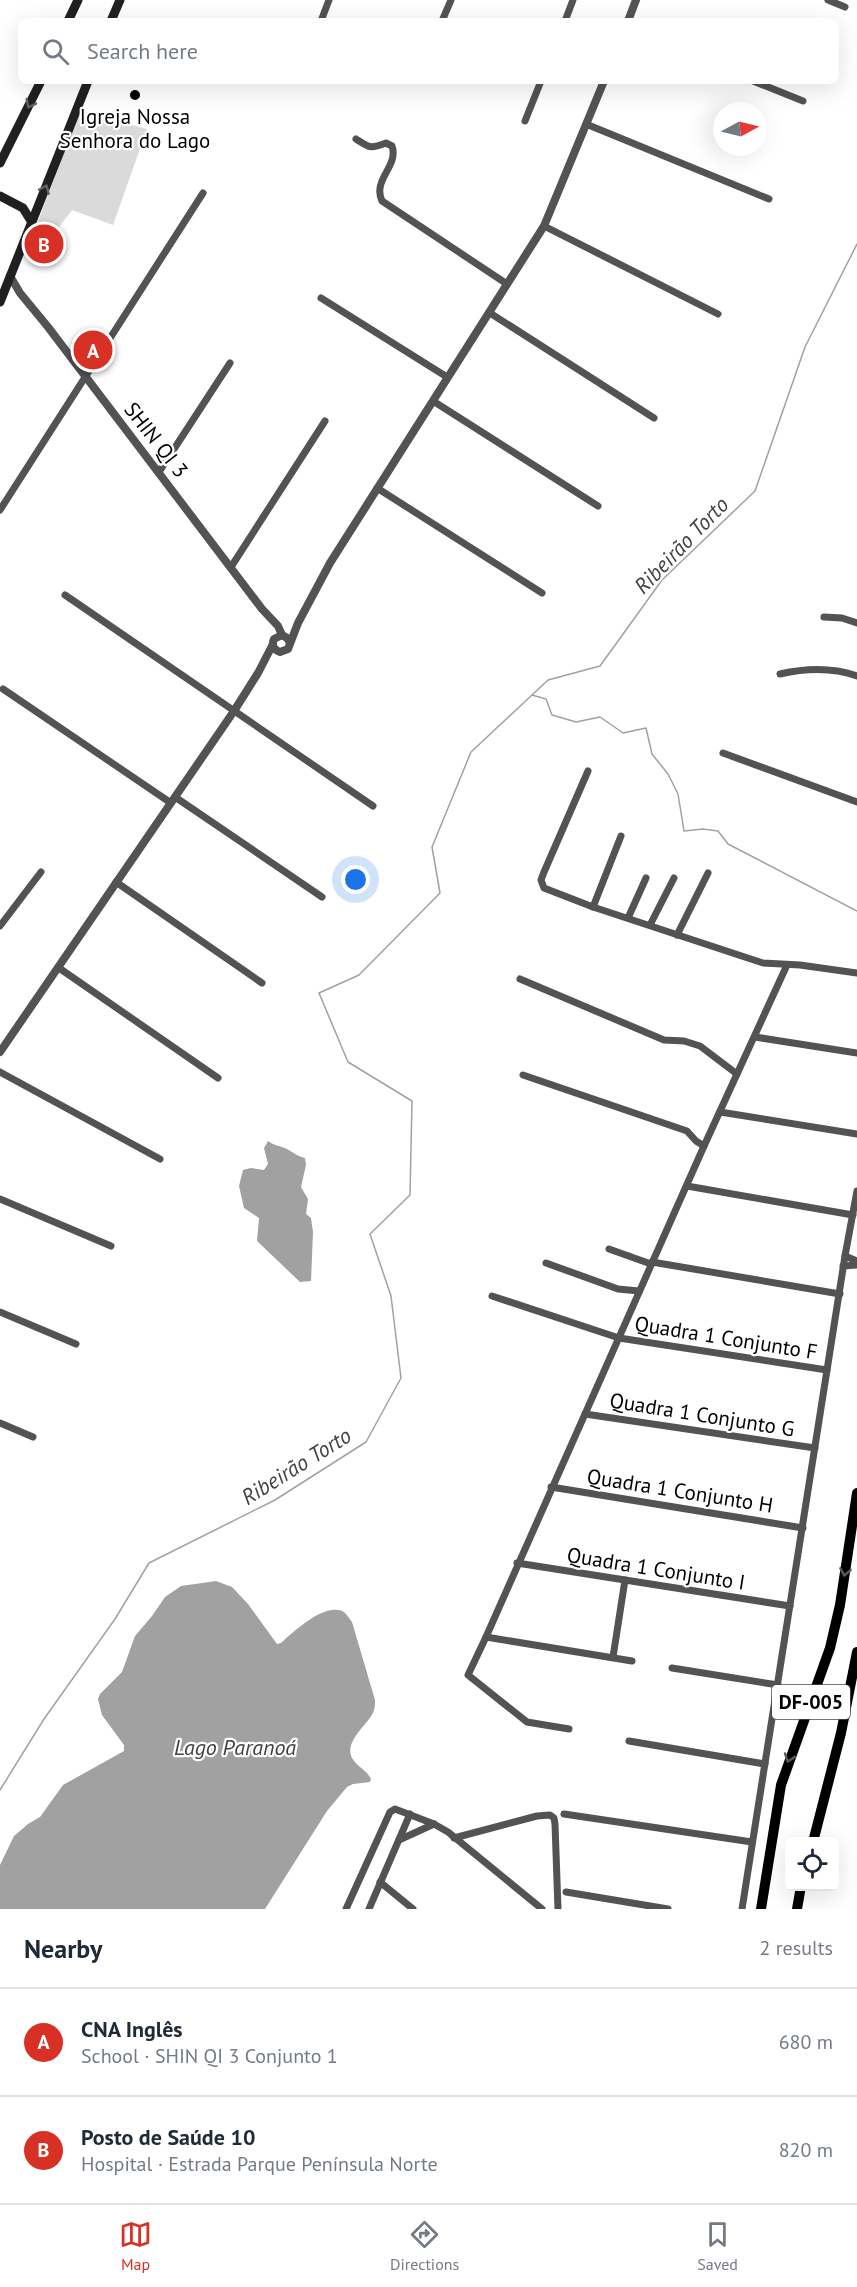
<!DOCTYPE html>
<html lang="en">
<head>
<meta charset="utf-8">
<style>
	:root { --surface:#fff; --page:#f2f2f3; --text:#1f2937; --muted:#747a83; --line:#e0e1e3; --accent:#d93025 }
	body { margin:0; font-family:"PT Sans",sans-serif; background:var(--page); color:var(--text) }
	.controls { position:absolute; right:18px; bottom:18px; display:grid; overflow:hidden; border-radius:9px; box-shadow:0 6px 24px #0002 }
	.controls button { width:54px; height:54px; display:grid; place-items:center; padding:0; border:0; border-bottom:2px solid var(--line); background:var(--surface); color:var(--text); font:30px sans-serif }
	.compass { position:absolute; left:713px; top:102px; width:54px; height:54px; border-radius:50%; background:var(--surface); box-shadow:0 6px 24px #0002; rotate:83deg }
	.you { position:absolute; left:356px; top:880px; width:21px; height:21px; margin:-15px; border:4px solid #fff; border-radius:50%; background:#1a73e8; box-shadow:0 0 0 9px #1a73e833 }
	.badge { display:grid; place-items:center; width:39px; height:39px; border-radius:50%; background:var(--accent); color:#fff; font-size:20px; font-weight:700 }
	.pin { position:absolute; translate:-50% -50%; border:3px solid #fff; box-shadow:0 2px 6px #0006 }
	.list { margin:0; padding:0; list-style:none }
	h2 { display:flex; justify-content:space-between; align-items:center; height:78px; margin:0; padding:0 24px; font-size:26px }
	h2 small { font-size:20px; font-weight:400; color:var(--muted) }
	.list li { display:grid; grid-template-columns:39px 1fr auto; gap:18px; align-items:center; box-sizing:border-box; height:108px; padding:0 24px; border-top:2px solid var(--line) }
	.list b { display:block; font-size:22px; white-space:nowrap }
	.list p { margin:0; font-size:20px; white-space:nowrap; color:var(--muted) }
	.list em { font-size:20px; font-style:normal; color:var(--muted) }
	.icon { flex:none; width:33px; height:33px; fill:none; stroke:currentColor; stroke-width:2; stroke-linecap:round; stroke-linejoin:round }
	.map { position:relative; flex:none; width:857px; height:1909px; overflow:hidden }
	.search { position:absolute; background:var(--surface); box-shadow:0 6px 24px #0002; left:18px; right:18px; top:18px; height:66px; display:flex; align-items:center; gap:15px; box-sizing:border-box; padding:0 21px; border-radius:9px; color:var(--muted); font-size:22px }
	.sheet { height:294px; background:var(--surface) }
	nav { display:flex; justify-content:space-around; align-items:center; box-sizing:border-box; height:84px; border-top:2px solid var(--line); background:var(--surface); font-size:16px; color:var(--muted) }
	nav a { display:grid; justify-items:center; gap:3px }
	nav .on { color:var(--accent) }
	.map>svg:first-child { display:block }
	.green { fill:#dadada }
	.water { fill:#a1a1a1 }
	.lines { fill:none; stroke-linecap:round; stroke-linejoin:round }
	.stream { stroke:#a1a1a1; stroke-width:1.5 }
	.minor { stroke:#535353; stroke-width:7 }
	.tertiary { stroke:#535353; stroke-width:8 }
	.secondary { stroke:#202020; stroke-width:9 }
	.primary { stroke:#000; stroke-width:10 }
	.oneway { stroke:#636363 }
	.oneway2 { stroke:#595959 }
	.poi-dot { fill:#000; stroke:#fff; stroke-width:2 }
	.labels { text-anchor:middle; stroke-width:4.5; stroke-linejoin:round; paint-order:stroke }
	.shield { fill:#fff; stroke:#4c4c4c; stroke-width:1.5 }
	.shield-label { font-size:20px; font-weight:bold; fill:#000 }
	.poi-label { font-size:21px; fill:#000; stroke:#fff }
	.street-label { font-size:21px; fill:#000; stroke:#fff }
	.water-label { font-size:22px; font-style:italic; fill:#424242; stroke:#fff }
</style>
</head>
<body>
<div class="map">
<svg width="857" height="1909" viewBox="0 0 857 1909">
	<rect width="100%" height="100%" fill="#fff"/>
	<polygon class="green" points="80,111 147,129 113,225 72,210 49,240 32,237"/>
	<g class="water">
		<path d="M268,1141C275,1146 281,1146 287,1149C294,1153 297,1156 305,1158L306,1165L301,1187L308,1199L306,1214L311,1218L313,1232L311,1281L300,1282L257,1241L259,1218L244,1208L239,1186L243,1170L251,1168L264,1170L268,1164L264,1148Z"/>
		<path d="M216,1581L232,1587L248,1604L277,1644L281,1643C293,1632 320,1607 338,1610C345,1610 348,1617 352,1622L375,1700C375,1704 375,1709 373,1713C366,1726 344,1742 352,1758C357,1767 367,1770 371,1779L370,1782L353,1784L347,1787L327,1811L265,1909H0V1865L14,1836L28,1824L40,1817L63,1785L124,1751V1745L102,1715L98,1699L100,1694L122,1672L135,1636L152,1616L165,1597L181,1586Z"/>
	</g>
	<g class="lines">
		<g class="stream">
			<polyline points="532,695 546,699 552,715 576,722 600,717 623,733 646,728 652,754 668,774 678,794 684,831 703,829 718,831 728,844 857,911"/>
			<polyline points="0,1790 44,1719 115,1619 149,1563 275,1500 366,1442 401,1378 391,1296 370,1234 410,1195 412,1101 348,1062 319,993 359,975 440,893 432,847 471,752 548,680 600,666 662,580 755,491 805,347 857,244"/>
		</g>
		<g class="minor">
			<polyline points="828,0 845,7"/>
			<polyline points="321,21 329,0"/>
			<polyline points="442,21 451,0"/>
			<polyline points="565,21 573,0"/>
			<polyline points="753,81 803,101"/>
			<polyline points="525,121 541,81"/>
			<polyline points="586,124 769,199"/>
			<path d="M356,139C370,148 370,149 386,143L392,146C399,166 372,180 382,201L507,284"/>
			<polyline points="544,226 718,314"/>
			<polyline points="321,298 447,377"/>
			<polyline points="490,313 654,418"/>
			<polyline points="433,401 598,506"/>
			<polyline points="159,472 230,363"/>
			<polyline points="377,488 542,593"/>
			<polyline points="0,510 203,193"/>
			<polyline points="231,567 325,421"/>
			<polyline points="65,595 373,806"/>
			<polyline points="824,617 842,618 857,623"/>
			<path d="M780,674C806,668 832,667 857,676"/>
			<polyline points="3,689 171,803"/>
			<polyline points="723,753 857,802"/>
			<polyline points="588,771 544,872 541,880 544,888 593,907 763,963 800,965 857,973"/>
			<polyline points="175,797 322,897"/>
			<polyline points="116,882 262,983"/>
			<polyline points="593,907 621,836"/>
			<polyline points="628,918 646,878"/>
			<polyline points="650,925 674,878"/>
			<polyline points="0,926 41,872"/>
			<polyline points="677,935 708,873"/>
			<polyline points="59,968 218,1078"/>
			<polyline points="520,979 664,1040 684,1041 700,1046 737,1074"/>
			<polyline points="755,1037 857,1053"/>
			<polyline points="0,1072 160,1159"/>
			<polyline points="523,1075 687,1131 696,1141 704,1146"/>
			<polyline points="720,1112 857,1134"/>
			<polyline points="687,1186 853,1215"/>
			<polyline points="0,1199 111,1246"/>
			<polyline points="609,1249 651,1264"/>
			<polyline points="845,1256 857,1261"/>
			<polyline points="652,1262 840,1294"/>
			<polyline points="546,1263 618,1289 639,1291"/>
			<polyline points="843,1266 857,1265"/>
			<polyline points="492,1296 619,1338 827,1370"/>
			<polyline points="0,1312 76,1344"/>
			<polyline points="585,1414 815,1448"/>
			<polyline points="0,1423 33,1437"/>
			<polyline points="551,1487 803,1528"/>
			<polyline points="517,1563 790,1606"/>
			<polyline points="486,1637 704,1146 787,965"/>
			<polyline points="613,1657 625,1580"/>
			<polyline points="672,1668 778,1685"/>
			<polyline points="569,1729 527,1722 468,1675 486,1637 632,1661"/>
			<polyline points="629,1741 765,1764"/>
			<polyline points="564,1814 752,1842"/>
			<polyline points="454,1838 537,1816 550,1815 554,1818 555,1824 558,1909"/>
			<polyline points="399,1840 434,1824"/>
			<polyline points="380,1882 413,1909"/>
			<polyline points="566,1892 668,1909"/>
			<polyline points="346,1909 390,1812 395,1809 434,1824 448,1832 542,1909"/>
			<polyline points="369,1909 410,1814"/>
			<polyline points="742,1909 845,1256 857,1191"/>
		</g>
		<g class="tertiary">
			<polyline points="628,21 636,0"/>
			<polyline points="10,276 20,293 48,327 262,609 278,626 282,635"/>
			<path d="M290,643L287,638L282,635L274,639C271,645 274,650 280,652L288,649L298,623L330,563L544,226L604,81"/>
			<polyline points="0,1052 234,711 258,673 273,644"/>
		</g>
		<g class="secondary">
			<polyline points="68,21 78,0"/>
			<polyline points="111,21 120,0"/>
			<polyline points="0,163 41,81"/>
			<polyline points="0,196 23,208 31,221"/>
			<polyline points="0,302 88,81"/>
		</g>
		<g class="primary">
			<polyline points="813,1842 841,1733 857,1652"/>
			<polyline points="761,1909 781,1785 830,1648 840,1605 857,1493"/>
			<polyline points="797,1909 801,1886"/>
		</g>
	</g>
	<defs><path id="oneway-chevron" d="M-2-3.5L2.5 0L-2 3.5" fill="none" stroke-width="1.6" stroke-linecap="round" stroke-linejoin="round" transform="scale(1.5)"/></defs>
	<g class="oneway">
		<use href="#oneway-chevron" transform="translate(30 104) rotate(116)"/>
		<use href="#oneway-chevron" transform="translate(45 189) rotate(-67)"/>
	</g>
	<g class="oneway2">
		<use href="#oneway-chevron" transform="translate(845 1572) rotate(99)"/>
		<use href="#oneway-chevron" transform="translate(789 1758) rotate(109)"/>
	</g>
	<circle class="poi-dot" cx="135" cy="95" r="6"/>
	<g class="labels">
		<rect class="shield" x="772" y="1685" width="78" height="34" rx="4.5"/>
		<g class="shield-label">
			<text x="811" y="1709">DF-005</text>
		</g>
		<g class="poi-label">
			<text x="135" y="124">Igreja Nossa<tspan x="135" dy="24">Senhora do Lago</tspan></text>
		</g>
		<g class="street-label">
			<text transform="translate(156 440) rotate(52)" y="7">SHIN QI 3</text>
			<text transform="translate(726 1338) rotate(9)" y="7">Quadra 1 Conjunto F</text>
			<text transform="translate(702 1415) rotate(9)" y="7">Quadra 1 Conjunto G</text>
			<text transform="translate(680 1491) rotate(9)" y="7">Quadra 1 Conjunto H</text>
			<text transform="translate(656 1569) rotate(9)" y="7">Quadra 1 Conjunto I</text>
		</g>
		<g class="water-label">
			<text transform="translate(681 545) rotate(-46)" y="8">Ribeirão Torto</text>
			<text transform="translate(296 1466) rotate(-32)" y="8">Ribeirão Torto</text>
			<text x="235" y="1755">Lago Paranoá</text>
		</g>
	</g>
</svg>
<div class="controls">
<button><svg class="icon" aria-label="locate" viewBox="0 0 24 24"><circle cx="12" cy="12" r="6"/><path d="M12 2v4M12 18v4M2 12h4M18 12h4"/></svg></button>
</div>
<svg class="compass" viewBox="-18 -18 36 36"><path d="M0-13l5 13h-10z" fill="#e53935"/><path d="M0 13l5-13h-10z" fill="#747a83"/></svg>
<div class="you"></div>
<div class="pin badge" style="left:93px;top:350px">A</div>
<div class="pin badge" style="left:44px;top:244px">B</div>
<div class="search"><svg class="icon" aria-label="search" viewBox="0 0 24 24"><circle cx="10" cy="10" r="6"/><path d="M15 15l6 6"/></svg>Search here</div>
</div>
<section class="sheet">
<h2>Nearby<small>2 results</small></h2>
<ul class="list">
<li><span class="badge">A</span><div><b>CNA Inglês</b><p>School · SHIN QI 3 Conjunto 1</p></div><em>680 m</em></li>
<li><span class="badge">B</span><div><b>Posto de Saúde 10</b><p>Hospital · Estrada Parque Península Norte</p></div><em>820 m</em></li>
</ul>
</section>
<nav>
<a class="on"><svg class="icon" aria-label="map" viewBox="0 0 24 24"><path d="M3 6l6-2 6 2 6-2v14l-6 2-6-2-6 2zM9 4v14M15 6v14"/></svg>Map</a>
<a><svg class="icon" aria-label="directions" viewBox="0 0 24 24"><path d="M12 3l9 9-9 9-9-9zM9 14v-3h6M13 9l2 2-2 2"/></svg>Directions</a>
<a><svg class="icon" aria-label="saved" viewBox="0 0 24 24"><path d="M7 4h10v16l-5-4-5 4z"/></svg>Saved</a>
</nav>
</body>
</html>
